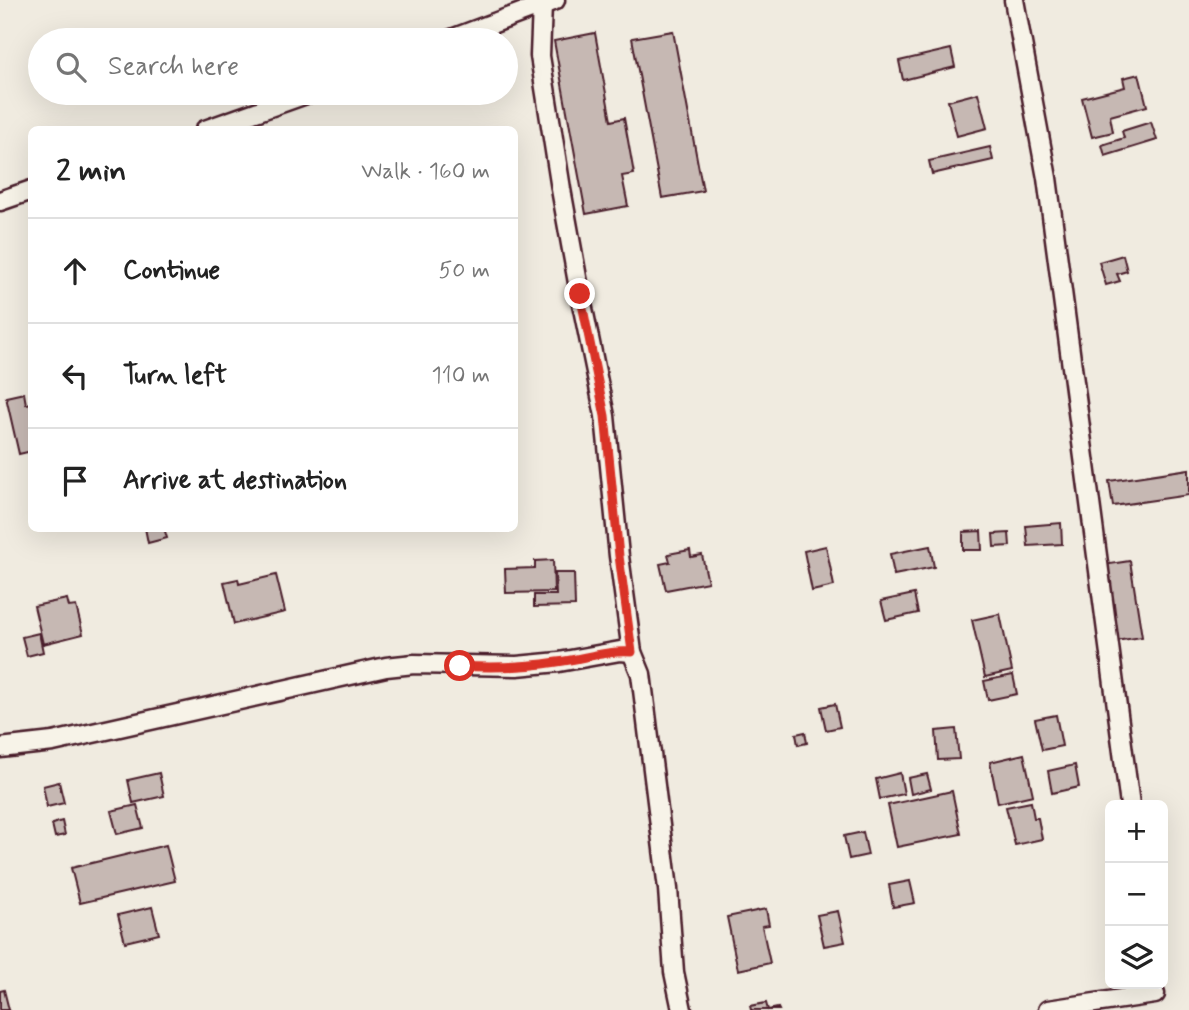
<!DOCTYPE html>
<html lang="en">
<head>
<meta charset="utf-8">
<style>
	:root { --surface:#fff; --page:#f6f6f6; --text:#222; --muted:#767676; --line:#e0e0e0 }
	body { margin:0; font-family:Mynerve,sans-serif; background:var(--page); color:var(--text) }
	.controls { position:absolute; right:21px; bottom:21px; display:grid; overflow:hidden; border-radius:10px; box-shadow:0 7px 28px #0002 }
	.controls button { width:63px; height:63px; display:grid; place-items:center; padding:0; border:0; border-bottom:2px solid var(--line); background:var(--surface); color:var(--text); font:35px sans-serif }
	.stop { position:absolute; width:21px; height:21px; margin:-16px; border:5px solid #d93025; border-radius:50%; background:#fff }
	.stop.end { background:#d93025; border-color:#fff; box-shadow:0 2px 7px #0008 }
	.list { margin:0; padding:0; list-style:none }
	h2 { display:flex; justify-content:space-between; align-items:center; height:91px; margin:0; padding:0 28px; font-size:30px }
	h2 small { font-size:23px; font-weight:400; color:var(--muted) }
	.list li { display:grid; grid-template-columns:46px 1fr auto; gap:21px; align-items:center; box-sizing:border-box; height:105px; padding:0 28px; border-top:2px solid var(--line) }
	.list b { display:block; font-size:26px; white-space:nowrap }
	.list em { font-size:23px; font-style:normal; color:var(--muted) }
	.icon { flex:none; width:38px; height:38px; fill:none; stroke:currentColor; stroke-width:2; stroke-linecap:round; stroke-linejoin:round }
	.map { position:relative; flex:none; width:1189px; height:1010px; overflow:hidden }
	.search { position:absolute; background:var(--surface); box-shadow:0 7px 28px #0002; left:28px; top:28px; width:490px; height:77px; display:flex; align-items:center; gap:18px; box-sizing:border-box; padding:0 24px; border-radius:38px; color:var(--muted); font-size:26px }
	.panel { position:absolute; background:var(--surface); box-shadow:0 7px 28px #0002; left:28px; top:126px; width:490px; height:406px; border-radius:10px }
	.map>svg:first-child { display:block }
	.building { fill:#c6b8b3; stroke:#4a1f2b; stroke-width:2 }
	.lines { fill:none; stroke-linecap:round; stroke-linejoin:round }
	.street-casing { stroke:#4a1f2b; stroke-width:23 }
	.street { stroke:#f7f3e8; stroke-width:18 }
	.route { stroke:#d93025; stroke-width:9 }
</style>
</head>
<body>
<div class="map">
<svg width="1189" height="1010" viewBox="0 0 1189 1010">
	<rect width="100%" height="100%" fill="#f0ebe0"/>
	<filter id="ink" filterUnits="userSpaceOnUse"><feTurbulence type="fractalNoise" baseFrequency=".0143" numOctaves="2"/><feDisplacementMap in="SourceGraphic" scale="14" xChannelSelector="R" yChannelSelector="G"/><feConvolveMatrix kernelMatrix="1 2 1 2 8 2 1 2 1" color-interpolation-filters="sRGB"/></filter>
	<g filter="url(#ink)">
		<g class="building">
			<polygon points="673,31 703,191 662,198 632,38"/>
			<polygon points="595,33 611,121 624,118 634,174 622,176 628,206 586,214 554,41"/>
			<polygon points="951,49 955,67 903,80 899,61"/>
			<polygon points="1139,74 1147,106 1110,116 1113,132 1092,137 1082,98 1125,87 1123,78"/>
			<polygon points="978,93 987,128 957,136 948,101"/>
			<polygon points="1151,122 1157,140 1105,156 1102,145 1124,138 1122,131"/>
			<polygon points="990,147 993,160 932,174 929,161"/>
			<polygon points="1123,255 1127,271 1117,274 1120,281 1106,285 1099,262"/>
			<polygon points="24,393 26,404 32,403 32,451 19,454 6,397"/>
			<polygon points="1189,469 1189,495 1113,506 1109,481"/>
			<polygon points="1061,523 1062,544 1028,546 1026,526"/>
			<polygon points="145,528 164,528 167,538 148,543"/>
			<polygon points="981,531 982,550 963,550 963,532"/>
			<polygon points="1009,533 1010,546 994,547 993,534"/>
			<polygon points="826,546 834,586 812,591 804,551"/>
			<polygon points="930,546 934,567 894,575 890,554"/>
			<polygon points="690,550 691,557 702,555 708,582 666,590 660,564 670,562 668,554"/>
			<polygon points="553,560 554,592 506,593 505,569 535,568 535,561"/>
			<polygon points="1130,561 1142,637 1115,641 1103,565"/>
			<polygon points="555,573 574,573 575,606 534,607 534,595 556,595"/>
			<polygon points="276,575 285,612 234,624 224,582 238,579 239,584"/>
			<polygon points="914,594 918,613 886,620 881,601"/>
			<polygon points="67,599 69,607 76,606 83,634 43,644 34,606"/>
			<polygon points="1000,614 1012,671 985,677 972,620"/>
			<polygon points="39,633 43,652 27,656 22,637"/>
			<polygon points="1013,675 1017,694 988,700 984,681"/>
			<polygon points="835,704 840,727 826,730 821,707"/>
			<polygon points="1056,715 1062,746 1042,750 1035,719"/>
			<polygon points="956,729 959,759 938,760 936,731"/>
			<polygon points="805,732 807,743 798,745 796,734"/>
			<polygon points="1024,754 1033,795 998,803 990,762"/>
			<polygon points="1075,765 1079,787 1052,793 1048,771"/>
			<polygon points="159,773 164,796 133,803 128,780"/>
			<polygon points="900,773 904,794 880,799 876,779"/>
			<polygon points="927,774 931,789 911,794 908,778"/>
			<polygon points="59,782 64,803 47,807 43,786"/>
			<polygon points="952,791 961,834 897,847 888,805"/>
			<polygon points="1031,802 1034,818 1038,818 1042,839 1015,845 1006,807"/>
			<polygon points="137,805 143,828 117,834 111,811"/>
			<polygon points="62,821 65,835 55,837 52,824"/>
			<polygon points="863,832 868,855 849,859 844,836"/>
			<polygon points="166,845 175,881 80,903 71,868"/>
			<polygon points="910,881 915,903 893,907 889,885"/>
			<polygon points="152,907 159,934 125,942 118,915"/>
			<polygon points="766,909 769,925 762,926 770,963 738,970 727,917"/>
			<polygon points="838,911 845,942 824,946 817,915"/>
			<polygon points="4,990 9,1010 0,1010 0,991"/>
			<polygon points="766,1003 768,1010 778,1008 779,1010 751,1010 750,1006"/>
		</g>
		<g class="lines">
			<g class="street-casing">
				<g id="street">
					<polyline points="1014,0 1047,178 1130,805"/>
					<polyline points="542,5 540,56 561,189 580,294 605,416 619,556 632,652 641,674 668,889 674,972 682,1010"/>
					<polyline points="449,40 555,0"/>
					<polyline points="205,130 309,93"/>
					<polyline points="0,201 32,190"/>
					<polyline points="0,748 53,742 386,667 414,664 517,666 559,662 620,651 632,652"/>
					<polyline points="1048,1010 1155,994"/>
				</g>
			</g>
			<use href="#street" class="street"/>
		</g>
	</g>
	<g class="lines" filter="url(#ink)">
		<path class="route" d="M460,666C492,668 525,667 557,662C582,659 607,650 632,652L619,556L605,416L580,294"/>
	</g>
</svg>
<div class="controls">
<button>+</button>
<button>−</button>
<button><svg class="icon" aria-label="layers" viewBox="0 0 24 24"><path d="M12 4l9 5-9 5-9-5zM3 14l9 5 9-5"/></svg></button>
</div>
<div class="stop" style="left:460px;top:666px"></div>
<div class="stop end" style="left:580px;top:294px"></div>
<div class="search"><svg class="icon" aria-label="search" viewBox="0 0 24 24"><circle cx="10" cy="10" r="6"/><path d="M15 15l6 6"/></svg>Search here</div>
<section class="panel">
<h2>2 min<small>Walk · 160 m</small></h2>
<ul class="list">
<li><svg class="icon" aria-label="ahead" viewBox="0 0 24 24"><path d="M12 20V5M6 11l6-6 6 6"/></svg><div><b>Continue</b></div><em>50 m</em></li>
<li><svg class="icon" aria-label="left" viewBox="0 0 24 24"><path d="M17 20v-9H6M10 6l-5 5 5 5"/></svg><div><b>Turn left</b></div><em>110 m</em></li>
<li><svg class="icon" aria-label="arrive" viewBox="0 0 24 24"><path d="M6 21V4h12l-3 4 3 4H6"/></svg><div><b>Arrive at destination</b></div></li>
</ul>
</section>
</div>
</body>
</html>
